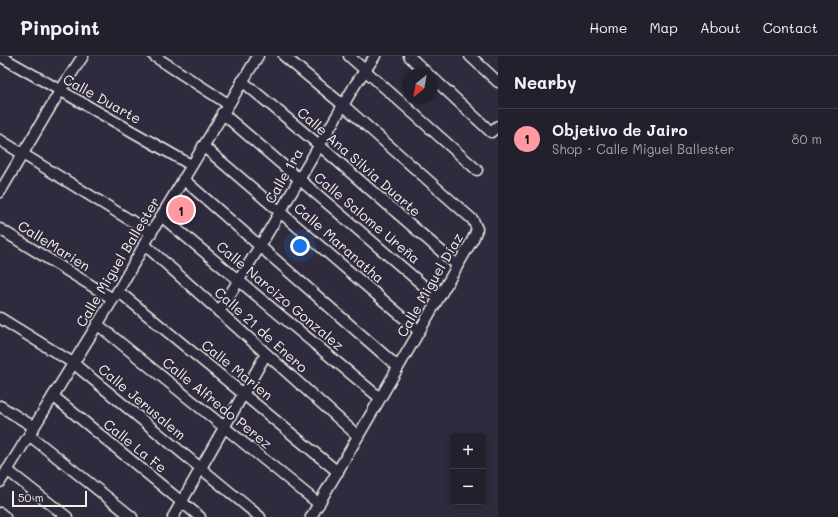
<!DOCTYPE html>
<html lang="en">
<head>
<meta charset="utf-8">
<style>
	:root { --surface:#23202e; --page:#2f2d3a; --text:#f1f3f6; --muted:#a3a3aa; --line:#403e4a; --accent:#ff9aa2 }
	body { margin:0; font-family:Mali,sans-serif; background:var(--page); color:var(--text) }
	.controls { position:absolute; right:12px; bottom:12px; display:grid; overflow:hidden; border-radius:6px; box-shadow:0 2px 6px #0003 }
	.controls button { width:36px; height:36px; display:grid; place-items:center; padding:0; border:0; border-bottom:1px solid var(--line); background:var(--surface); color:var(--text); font:20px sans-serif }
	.compass { position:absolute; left:402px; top:12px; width:36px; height:36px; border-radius:50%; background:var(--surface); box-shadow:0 2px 6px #0003; rotate:211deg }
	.scale { position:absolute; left:12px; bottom:10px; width:75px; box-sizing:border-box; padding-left:4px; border:2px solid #f4f1e8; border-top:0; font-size:11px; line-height:14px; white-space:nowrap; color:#f4f1e8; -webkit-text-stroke:3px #2f2a3d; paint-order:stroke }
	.you { position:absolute; left:300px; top:190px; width:14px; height:14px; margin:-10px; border:3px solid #fff; border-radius:50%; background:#1a73e8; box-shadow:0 0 0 6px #1a73e833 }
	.badge { display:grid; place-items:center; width:26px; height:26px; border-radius:50%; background:var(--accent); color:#111; font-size:13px; font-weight:700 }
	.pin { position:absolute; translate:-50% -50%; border:2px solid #fff; box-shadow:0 1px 4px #0006 }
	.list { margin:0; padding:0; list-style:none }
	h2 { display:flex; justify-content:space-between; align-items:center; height:52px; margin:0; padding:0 16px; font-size:17px }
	h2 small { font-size:13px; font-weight:400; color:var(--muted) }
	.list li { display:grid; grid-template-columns:26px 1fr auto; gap:12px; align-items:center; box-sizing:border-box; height:60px; padding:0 16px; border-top:1px solid var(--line) }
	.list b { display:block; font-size:15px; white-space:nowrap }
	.list p { margin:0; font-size:13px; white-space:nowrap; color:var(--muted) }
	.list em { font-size:13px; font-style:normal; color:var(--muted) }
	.map { position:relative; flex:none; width:498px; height:461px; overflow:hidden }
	header { display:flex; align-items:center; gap:24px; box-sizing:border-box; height:56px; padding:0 20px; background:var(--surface); border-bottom:1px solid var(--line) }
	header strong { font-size:19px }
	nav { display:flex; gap:22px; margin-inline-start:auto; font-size:14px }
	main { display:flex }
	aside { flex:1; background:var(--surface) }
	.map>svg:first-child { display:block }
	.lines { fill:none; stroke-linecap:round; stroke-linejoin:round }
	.minor-casing { stroke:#f4f1e8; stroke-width:13 }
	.minor { stroke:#2f2a3d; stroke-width:10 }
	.labels { text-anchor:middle; stroke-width:3.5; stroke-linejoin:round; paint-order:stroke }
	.street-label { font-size:14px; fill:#f4f1e8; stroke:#2f2a3d }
</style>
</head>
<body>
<header>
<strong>Pinpoint</strong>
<nav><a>Home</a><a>Map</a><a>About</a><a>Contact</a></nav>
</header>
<main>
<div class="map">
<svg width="498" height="461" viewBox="0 0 498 461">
	<rect width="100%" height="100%" fill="#2f2a3d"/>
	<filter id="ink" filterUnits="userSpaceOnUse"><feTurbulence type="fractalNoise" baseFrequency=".025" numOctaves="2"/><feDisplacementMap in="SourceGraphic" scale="8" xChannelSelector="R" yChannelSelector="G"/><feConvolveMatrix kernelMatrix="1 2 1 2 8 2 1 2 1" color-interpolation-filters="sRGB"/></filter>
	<g filter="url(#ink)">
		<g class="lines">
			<g class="minor-casing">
				<g id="minor">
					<polyline points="0,0 191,109"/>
					<polyline points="154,0 228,48"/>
					<polyline points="284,0 343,49 473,164 477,173 473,183 311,461"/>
					<polyline points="349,0 477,114"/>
					<polyline points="409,0 428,18"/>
					<polyline points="470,0 498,26"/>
					<polyline points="432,21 491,76 498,70"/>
					<polyline points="242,25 319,89 457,209"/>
					<polyline points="222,57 438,242"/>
					<polyline points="0,84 151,177"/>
					<polyline points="203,90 419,275"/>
					<polyline points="183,123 398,311"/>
					<polyline points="0,136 60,35 83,0"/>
					<polyline points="161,160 380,342"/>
					<polyline points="0,173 113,243"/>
					<polyline points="144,188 358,380"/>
					<polyline points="118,235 338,416"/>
					<polyline points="219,256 260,190 355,29 375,0"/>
					<polyline points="0,262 73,307 260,461"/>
					<polyline points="97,268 319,448"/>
					<polyline points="53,340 200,461"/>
					<polyline points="0,350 34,371"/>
					<polyline points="29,379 132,461"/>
					<polyline points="7,414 67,461"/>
					<polyline points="0,426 118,235 151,177 258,0"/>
					<polyline points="0,457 5,461"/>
					<polyline points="173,461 266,298"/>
				</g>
			</g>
			<use href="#minor" class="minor"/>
		</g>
	</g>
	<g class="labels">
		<g class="street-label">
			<text transform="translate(102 43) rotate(29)" y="5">Calle Duarte</text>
			<text transform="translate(359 106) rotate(41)" y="5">Calle Ana Silvia Duarte</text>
			<text transform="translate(284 120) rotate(-60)" y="5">Calle 1ra</text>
			<text transform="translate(367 162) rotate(40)" y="5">Calle Salome Ureña</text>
			<text transform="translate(339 187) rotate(41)" y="5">Calle Maranatha</text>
			<text transform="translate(54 190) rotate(32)" y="5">CalleMarien</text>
			<text transform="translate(118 206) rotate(-59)" y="5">Calle Miguel Ballester</text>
			<text transform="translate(430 229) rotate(-60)" y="5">Calle Miguel Díaz</text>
			<text transform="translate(280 240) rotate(40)" y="5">Calle Narcizo Gonzalez</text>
			<text transform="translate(261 274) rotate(42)" y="5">Calle 21 de Enero</text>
			<text transform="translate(237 314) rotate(39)" y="5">Calle Marien</text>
			<text transform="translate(142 346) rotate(40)" y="5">Calle Jerusalem</text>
			<text transform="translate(217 347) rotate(39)" y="5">Calle Alfredo Perez</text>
			<text transform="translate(135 390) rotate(39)" y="5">Calle La Fe</text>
		</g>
	</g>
</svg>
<div class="controls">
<button>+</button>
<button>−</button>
</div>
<svg class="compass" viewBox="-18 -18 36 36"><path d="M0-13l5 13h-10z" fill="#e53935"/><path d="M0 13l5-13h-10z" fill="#a3a3aa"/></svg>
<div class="scale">50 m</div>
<div class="you"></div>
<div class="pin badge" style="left:181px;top:154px">1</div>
</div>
<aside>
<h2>Nearby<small></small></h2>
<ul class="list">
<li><span class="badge">1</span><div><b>Objetivo de Jairo</b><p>Shop · Calle Miguel Ballester</p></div><em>80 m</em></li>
</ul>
</aside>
</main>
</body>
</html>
